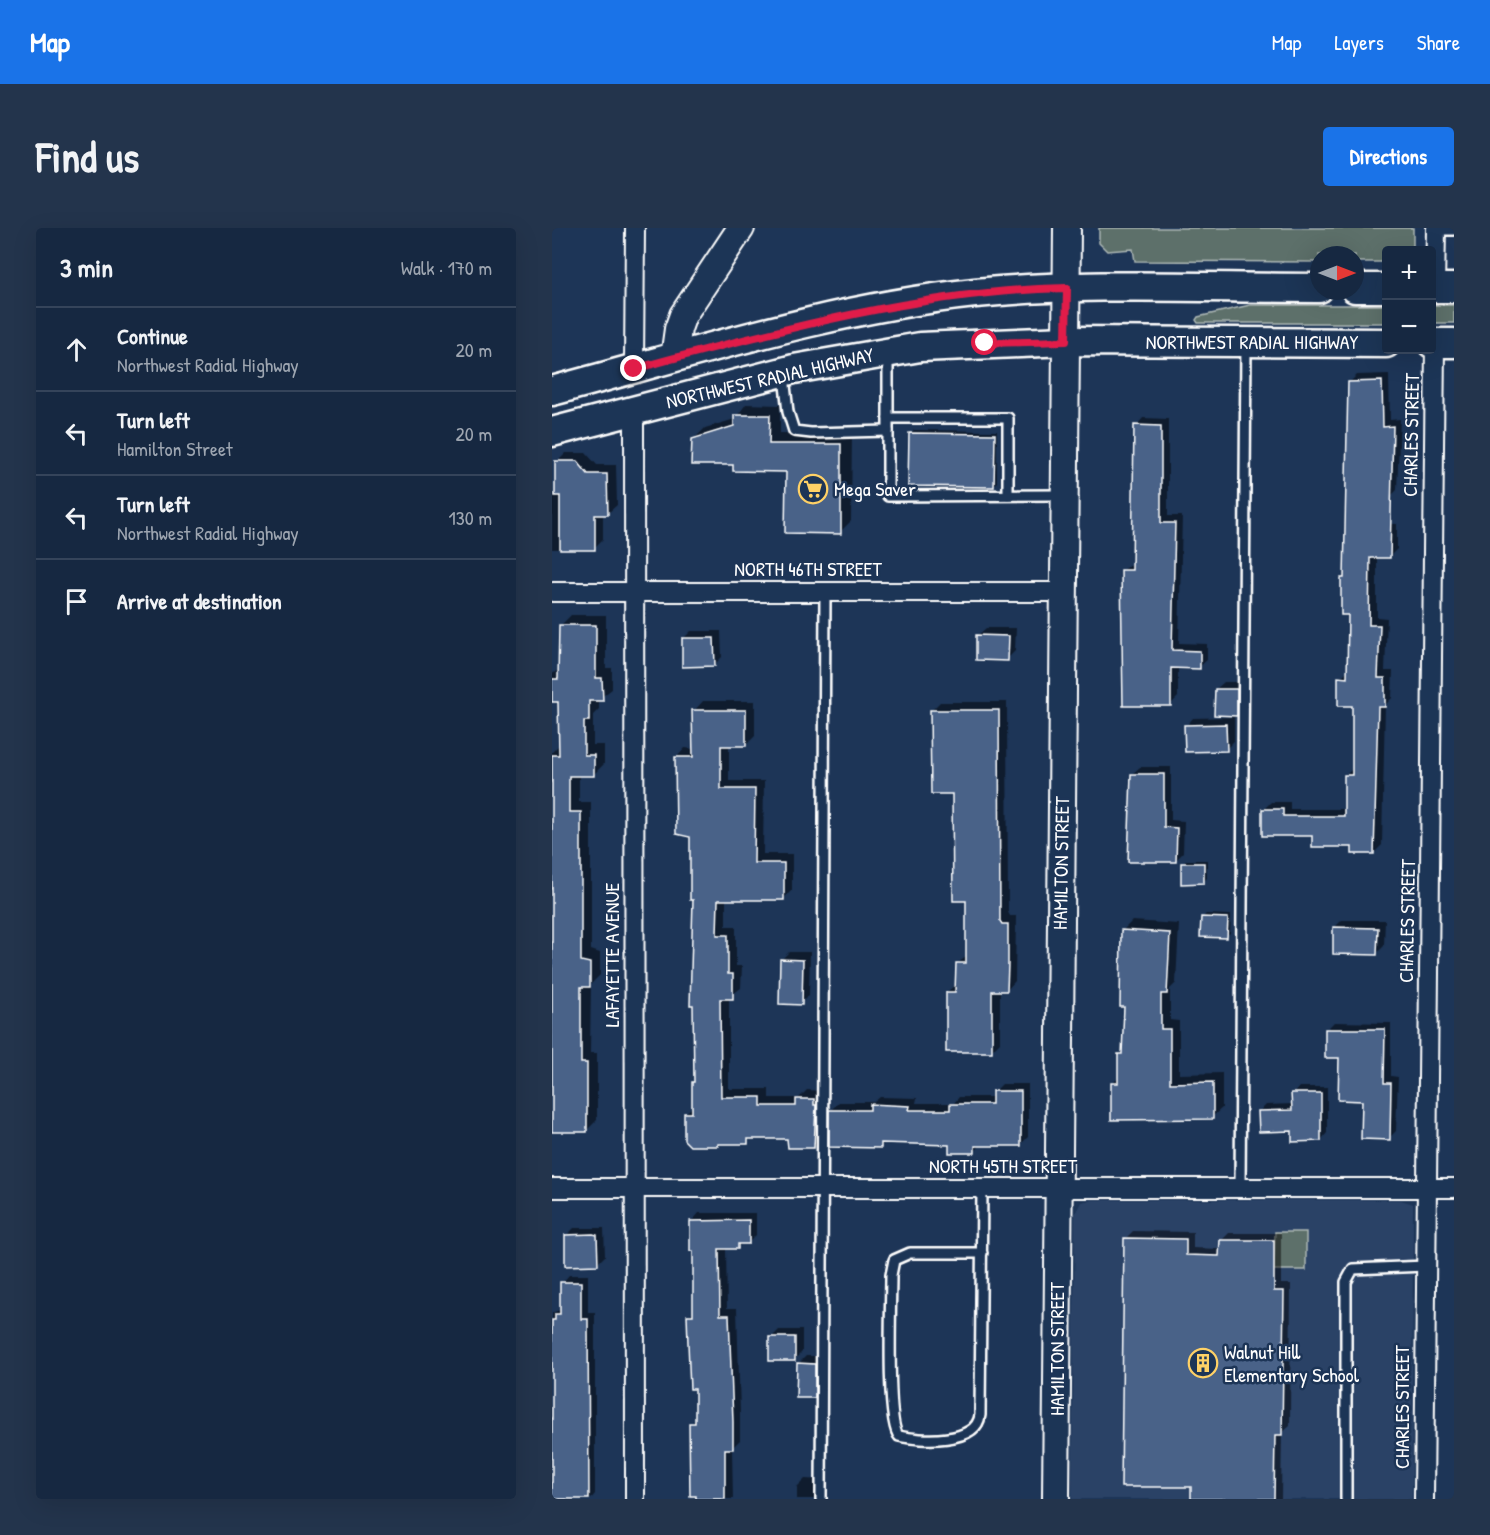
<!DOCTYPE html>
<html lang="en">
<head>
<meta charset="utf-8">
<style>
	:root { --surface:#162841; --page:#23344c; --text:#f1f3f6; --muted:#9ea6b1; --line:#35445a; --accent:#1a73e8 }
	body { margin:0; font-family:"Patrick Hand",sans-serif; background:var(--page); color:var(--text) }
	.controls { position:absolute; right:18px; top:18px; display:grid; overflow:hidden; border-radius:6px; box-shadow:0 6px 24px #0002 }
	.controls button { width:54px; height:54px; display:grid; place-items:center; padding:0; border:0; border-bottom:2px solid var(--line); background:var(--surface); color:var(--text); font:30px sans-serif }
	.compass { position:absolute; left:758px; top:18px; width:54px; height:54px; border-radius:50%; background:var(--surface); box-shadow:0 6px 24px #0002; rotate:90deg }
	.stop { position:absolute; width:18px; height:18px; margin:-14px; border:4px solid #e11d48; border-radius:50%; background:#fff }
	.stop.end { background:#e11d48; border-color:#fff; box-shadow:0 2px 6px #0008 }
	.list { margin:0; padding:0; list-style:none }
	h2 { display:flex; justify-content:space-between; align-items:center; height:78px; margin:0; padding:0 24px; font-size:26px }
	h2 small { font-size:20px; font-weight:400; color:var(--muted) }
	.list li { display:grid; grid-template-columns:39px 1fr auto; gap:18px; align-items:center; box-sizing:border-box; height:84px; padding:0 24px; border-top:2px solid var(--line) }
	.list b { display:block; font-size:22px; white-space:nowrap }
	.list p { margin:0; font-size:20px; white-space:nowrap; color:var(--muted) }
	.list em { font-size:20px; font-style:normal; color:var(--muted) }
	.icon { flex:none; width:33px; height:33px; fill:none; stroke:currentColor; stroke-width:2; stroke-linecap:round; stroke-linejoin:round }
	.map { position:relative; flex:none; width:902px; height:1271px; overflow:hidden; border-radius:6px }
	header { display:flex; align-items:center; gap:36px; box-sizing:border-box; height:84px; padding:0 30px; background:var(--accent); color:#fff }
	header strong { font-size:28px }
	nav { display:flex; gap:33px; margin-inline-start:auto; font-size:21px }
	.intro { display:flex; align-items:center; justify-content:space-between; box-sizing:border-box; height:144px; padding:0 36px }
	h1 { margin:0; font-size:42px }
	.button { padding:15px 27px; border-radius:6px; background:var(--accent); color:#fff; font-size:21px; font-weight:700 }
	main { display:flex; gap:36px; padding:0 36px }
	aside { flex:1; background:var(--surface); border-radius:6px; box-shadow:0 6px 24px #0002 }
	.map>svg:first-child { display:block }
	.built { fill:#2a4266 }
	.green { fill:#5d706b; stroke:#aeb8b5; stroke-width:1.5 }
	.shadow { fill:#0007 }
	.building { fill:#496288; stroke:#fff; stroke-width:1.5 }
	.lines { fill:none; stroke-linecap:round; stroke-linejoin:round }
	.lane-casing { stroke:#fff; stroke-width:14 }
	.street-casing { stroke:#fff; stroke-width:22 }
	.secondary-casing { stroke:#fff; stroke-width:30 }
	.primary-casing { stroke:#fff; stroke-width:33 }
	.lane { stroke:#1d3557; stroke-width:9 }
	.street { stroke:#1d3557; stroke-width:18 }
	.secondary { stroke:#1d3557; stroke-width:26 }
	.primary { stroke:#1d3557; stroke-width:28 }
	.route { stroke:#e11d48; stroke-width:8 }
	.labels { text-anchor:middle; stroke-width:5; stroke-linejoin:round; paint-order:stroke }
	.street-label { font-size:20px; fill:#fff; stroke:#1d3557 }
	.poi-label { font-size:20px; fill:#fff; stroke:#1d3557; text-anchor:start }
</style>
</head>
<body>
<header>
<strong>Map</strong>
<nav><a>Map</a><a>Layers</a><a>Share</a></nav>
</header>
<div class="intro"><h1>Find us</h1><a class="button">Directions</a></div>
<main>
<aside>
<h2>3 min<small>Walk · 170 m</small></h2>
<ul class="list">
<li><svg class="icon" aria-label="ahead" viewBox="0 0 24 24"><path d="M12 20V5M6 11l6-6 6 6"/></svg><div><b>Continue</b><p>Northwest Radial Highway</p></div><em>20 m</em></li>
<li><svg class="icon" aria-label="left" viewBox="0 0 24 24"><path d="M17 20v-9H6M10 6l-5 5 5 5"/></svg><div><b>Turn left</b><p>Hamilton Street</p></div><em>20 m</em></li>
<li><svg class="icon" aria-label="left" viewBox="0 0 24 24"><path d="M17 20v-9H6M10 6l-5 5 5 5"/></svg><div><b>Turn left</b><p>Northwest Radial Highway</p></div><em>130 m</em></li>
<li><svg class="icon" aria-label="arrive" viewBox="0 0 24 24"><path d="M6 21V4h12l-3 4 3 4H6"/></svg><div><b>Arrive at destination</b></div></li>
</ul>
</aside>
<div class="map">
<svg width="902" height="1271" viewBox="0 0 902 1271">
	<rect width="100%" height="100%" fill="#1d3557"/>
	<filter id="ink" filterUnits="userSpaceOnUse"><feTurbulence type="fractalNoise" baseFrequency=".0167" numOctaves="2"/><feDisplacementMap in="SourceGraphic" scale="12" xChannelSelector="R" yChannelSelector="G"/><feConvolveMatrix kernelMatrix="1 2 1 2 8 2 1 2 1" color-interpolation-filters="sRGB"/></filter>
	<g filter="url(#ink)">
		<polygon class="built" points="539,972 849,972 861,976 860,1271 520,1271 523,986 529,974"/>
		<g class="green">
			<polygon points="547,0 861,0 861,22 834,22 834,34 803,34 803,27 767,27 767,34 583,33 581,21 555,23 547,15"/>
			<polygon points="698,77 834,77 834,95 646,95 644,92 646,89"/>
			<rect x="880" y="77" width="22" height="18"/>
			<polygon points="723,1004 754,1004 754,1042 722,1042"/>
		</g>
		<g class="shadow">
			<polygon points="837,146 838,192 848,191 845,262 837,270 797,155 805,147"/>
			<polygon points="194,176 228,177 228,205 300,206 299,293 288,304 235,242 182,236 141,212 153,200 183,191"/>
			<polygon points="591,190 616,191 616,288 630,288 627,415 655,416 655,432 647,439 626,439 626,469 619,476 571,342 582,335 584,198"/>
			<polygon points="362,202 445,203 445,254 442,257 358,206"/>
			<polygon points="14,225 34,225 45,237 64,237 65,277 56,285 51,285 51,311 42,320 0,321 0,268 5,268 5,234"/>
			<polygon points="802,294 845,296 845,321 837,329 825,328 825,389 835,390 833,443 841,443 840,470 833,477 830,617 822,625 761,606 711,582 719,574 738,574 738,581 793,581 793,548 801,540 802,477 788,450 796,442 798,385 790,385 794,301"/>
			<polygon points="19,387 54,387 54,440 60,440 60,461 47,471 47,481 41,487 41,517 52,517 52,536 41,547 27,547 27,574 39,574 39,722 48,725 48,747 39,756 38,825 45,825 45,892 35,902 0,902 0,524 7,517 7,472 0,472 0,446 8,441 8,398"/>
			<polygon points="434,400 464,400 463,423 455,431 426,407"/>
			<polygon points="139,403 169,403 170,429 162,437 131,411"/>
			<polygon points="672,454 692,454 692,478 684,486 664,461"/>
			<polygon points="151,473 203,473 203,508 194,517 177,517 177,553 212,553 211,626 240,626 240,662 231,671 174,671 174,698 184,698 184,738 190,738 189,760 177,769 177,861 217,861 217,870 247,870 255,862 270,863 271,910 262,919 236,909 200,909 195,914 167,914 133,886 141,878 141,855 144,852 142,671 139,608 124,530 133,520 142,521 142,483"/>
			<polygon points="388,474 455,474 456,684 458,688 464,688 463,753 455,762 448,762 448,814 439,823 395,764 404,756 405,736 416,727 416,671 401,565 380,482"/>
			<polygon points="682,489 682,513 674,521 634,498 641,490"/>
			<polygon points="588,539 619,539 619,592 632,593 631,625 623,633 580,546"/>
			<polygon points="634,632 655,632 655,650 651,654 631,636"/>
			<polygon points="654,686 679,687 678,705 674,708 651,689"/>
			<polygon points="790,692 833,692 832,718 824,726 783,699"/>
			<polygon points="580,693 627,696 624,755 618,761 618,792 627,793 627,846 670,845 670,880 660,889 560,856 568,848 568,827 572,823 574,778 570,703"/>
			<polygon points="237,724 258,724 257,767 249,775 229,732"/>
			<polygon points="782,794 839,795 839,848 846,849 844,903 837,910 812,871 775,801"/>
			<polygon points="450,856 476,856 476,909 468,917 430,916 422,924 398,915 334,913 329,918 279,882 287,874 322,874 328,869 365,870 364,875 402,875 407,869 442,869 442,864"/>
			<polygon points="747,859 775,859 775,905 769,912 742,902 708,883 714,877 741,876 741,866"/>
			<polygon points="147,985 204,985 204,1007 196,1015 190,1015 186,1019 174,1019 175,1080 185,1080 188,1185 188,1212 180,1220 181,1271 145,1271 139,1196 145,1190 145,1160 137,1088 143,1082 143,1021 140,993"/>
			<polygon points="22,1000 52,1000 53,1028 45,1036 15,1007"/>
			<polygon points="581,1003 641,1004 641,1020 669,1021 669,1013 677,1005 729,1005 729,1056 739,1056 738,1198 730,1205 729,1271 641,1271 641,1258 573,1011"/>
			<polygon points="17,1047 36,1047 36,1084 43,1084 43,1266 39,1271 0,1271 0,1085 10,1081 10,1055"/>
			<polygon points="227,1102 250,1102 250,1124 242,1132 219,1110"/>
			<polygon points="254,1128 270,1128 270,1161 262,1168 246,1136"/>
			<polygon points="253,1251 270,1252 273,1271 245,1271 245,1259"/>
		</g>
		<g class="building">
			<polygon points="830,153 831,199 841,198 838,330 818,330 817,397 828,397 826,450 833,450 833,479 826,479 822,626 800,626 800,619 760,619 760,608 710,608 710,581 731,581 731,588 792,588 792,547 800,547 800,478 786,478 786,449 795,450 796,387 789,387 789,350 792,350 796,154"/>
			<polygon points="182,187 218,187 217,216 289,216 289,306 233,305 234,244 181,243 181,237 139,237 140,211 182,198"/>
			<polygon points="582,197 609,198 609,295 623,295 620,422 648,423 648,441 619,440 619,478 571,478 569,342 580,342"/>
			<polygon points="357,205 443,206 442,259 356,258"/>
			<polygon points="3,233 25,233 36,246 55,246 56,287 43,287 43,322 8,322 8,268 3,268"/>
			<polygon points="7,397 44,397 44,450 50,450 51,473 37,473 37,493 32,493 32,527 42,527 42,548 17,548 17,584 29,584 29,733 38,735 38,759 29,759 29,835 35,835 35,904 0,904 0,527 7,527 6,474 0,474 0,451 6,451"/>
			<polygon points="424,407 457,408 456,433 424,432"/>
			<polygon points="130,410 162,410 163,438 130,439"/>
			<polygon points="663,461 685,461 685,488 662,487"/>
			<polygon points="140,482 194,482 194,518 169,518 169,561 203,561 202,635 232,635 232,672 166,672 165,707 176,707 176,746 181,746 181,771 168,771 169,869 209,869 209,878 244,878 244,871 262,871 262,877 264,877 262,920 236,920 235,911 196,911 196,916 166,916 166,918 138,918 132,912 132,885 140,885 140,854 142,854 141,777 138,777 141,672 138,672 138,609 124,606 123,529 141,529"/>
			<polygon points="378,482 447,482 448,693 450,696 456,696 456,736 455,763 440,763 440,824 394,824 394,764 403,764 404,735 414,735 414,673 401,673 400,566 379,566"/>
			<polygon points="674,496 675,523 633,524 632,497"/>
			<polygon points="579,546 612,546 612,599 625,600 624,634 576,634"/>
			<polygon points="629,635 652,635 652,655 629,656"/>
			<polygon points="649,689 676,690 675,710 648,709"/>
			<polygon points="781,699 826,700 825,727 781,726"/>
			<polygon points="569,702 618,705 615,766 609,766 609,801 618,801 618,855 661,854 661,891 559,892 559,855 566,855 566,826 570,826 572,779 568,779"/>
			<polygon points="228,731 251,732 250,777 227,776"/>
			<polygon points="773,801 833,801 832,855 839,855 838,912 809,911 810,873 786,872 787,830 773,830"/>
			<polygon points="440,863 469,863 469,918 423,918 423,925 397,925 397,917 329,915 329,920 277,919 277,882 318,882 318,876 358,878 357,882 398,882 398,876 440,876"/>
			<polygon points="739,865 769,865 769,913 740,914 740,903 707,904 706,883 740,882"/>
			<polygon points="197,992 197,1016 186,1016 186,1021 167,1021 168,1087 177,1087 181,1194 181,1221 173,1221 173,1271 144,1271 144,1268 138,1268 137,1195 143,1195 143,1161 138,1161 136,1115 135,1087 141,1087 141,1023 138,1023 138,993"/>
			<polygon points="41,1006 45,1007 46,1037 13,1038 13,1007"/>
			<polygon points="572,1010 634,1011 634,1027 667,1028 668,1012 722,1012 722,1063 732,1063 730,1207 723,1207 722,1271 639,1271 639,1259 569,1259"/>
			<polygon points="8,1054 29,1054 29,1091 36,1091 37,1271 0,1271 0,1092 3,1092 3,1086 8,1086"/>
			<rect x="217" y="1109" width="26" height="24"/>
			<polygon points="245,1135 263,1136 263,1170 244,1170"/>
		</g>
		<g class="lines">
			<g class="lane-casing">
				<g id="lane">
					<polyline points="884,2 902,2"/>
					<polyline points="336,129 336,268 511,267"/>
					<polyline points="232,148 236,184 242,203 259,205 336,203"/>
					<polyline points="336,190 456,190 456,267"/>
					<polyline points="688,960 694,116"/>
					<path d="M430,1025H358L342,1032L339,1047C339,1072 334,1196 347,1208C368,1213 425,1216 428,1187C429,1112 429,1036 430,960"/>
					<polyline points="269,1271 273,363"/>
					<polyline points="794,1271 794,1054 801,1041 874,1038"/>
				</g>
			</g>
			<g class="street-casing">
				<g id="street">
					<polyline points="883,60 884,0"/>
					<polyline points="82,141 83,0"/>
					<polyline points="82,182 83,1271"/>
					<polyline points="0,364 512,364"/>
					<polyline points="0,960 902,960"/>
					<polyline points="872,1271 883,115"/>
				</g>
			</g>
			<g class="secondary-casing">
				<g id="secondary">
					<polyline points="122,130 126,101 131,87 189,0"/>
					<polyline points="504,1271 515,0"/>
				</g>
			</g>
			<g class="primary-casing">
				<g id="primary">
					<polyline points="803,60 834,60"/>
					<polyline points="880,60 902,60"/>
					<polyline points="880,115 902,115"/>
					<path d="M0,163C139,126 280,80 423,65C537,54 653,60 767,60"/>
					<polyline points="0,204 242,141 368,119 515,113 834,115"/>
				</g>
			</g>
			<use href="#lane" class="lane"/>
			<use href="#street" class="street"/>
			<use href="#secondary" class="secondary"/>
			<use href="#primary" class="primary"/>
		</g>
	</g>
	<g class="lines" filter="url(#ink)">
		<path class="route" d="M82,141C224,103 367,63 515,60L514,113L433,115"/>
	</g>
	<defs>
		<g id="supermarket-ring" transform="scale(1.5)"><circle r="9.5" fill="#1d3557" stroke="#ffd166" stroke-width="1.5"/><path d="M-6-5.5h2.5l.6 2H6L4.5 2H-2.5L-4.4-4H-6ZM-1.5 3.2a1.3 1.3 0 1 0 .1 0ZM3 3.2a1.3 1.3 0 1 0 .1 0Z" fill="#ffd166"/></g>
		<g id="building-ring" transform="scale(1.5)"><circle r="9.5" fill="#1d3557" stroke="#ffd166" stroke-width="1.5"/><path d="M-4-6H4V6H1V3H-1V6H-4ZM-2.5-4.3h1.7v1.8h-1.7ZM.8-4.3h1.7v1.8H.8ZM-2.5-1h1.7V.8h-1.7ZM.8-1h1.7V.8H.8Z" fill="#ffd166"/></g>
	</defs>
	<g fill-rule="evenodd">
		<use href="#supermarket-ring" x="261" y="261"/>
		<use href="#building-ring" x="651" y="1135"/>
	</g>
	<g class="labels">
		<g class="street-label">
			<text x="700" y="121">NORTHWEST RADIAL HIGHWAY</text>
			<text transform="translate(218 150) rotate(-13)" y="7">NORTHWEST RADIAL HIGHWAY</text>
			<text transform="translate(859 207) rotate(-89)" y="7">CHARLES STREET</text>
			<text x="256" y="348">NORTH 46TH STREET</text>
			<text transform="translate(509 635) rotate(-89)" y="7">HAMILTON STREET</text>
			<text transform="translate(855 693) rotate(-89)" y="7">CHARLES STREET</text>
			<text transform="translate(60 727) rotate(-90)" y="7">LAFAYETTE AVENUE</text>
			<text x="451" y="945">NORTH 45TH STREET</text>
			<text transform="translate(505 1121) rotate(-90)" y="7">HAMILTON STREET</text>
			<text transform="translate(850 1179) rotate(-90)" y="7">CHARLES STREET</text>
		</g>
		<g class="poi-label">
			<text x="282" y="268">Mega Saver</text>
			<text x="672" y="1131">Walnut Hill<tspan x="672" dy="23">Elementary School</tspan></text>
		</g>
	</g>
</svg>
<div class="controls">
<button>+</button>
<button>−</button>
</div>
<svg class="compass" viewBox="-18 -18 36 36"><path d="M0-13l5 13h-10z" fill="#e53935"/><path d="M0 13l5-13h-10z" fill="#9ea6b1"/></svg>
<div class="stop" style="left:433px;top:115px"></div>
<div class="stop end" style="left:82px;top:141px"></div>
</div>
</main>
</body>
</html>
